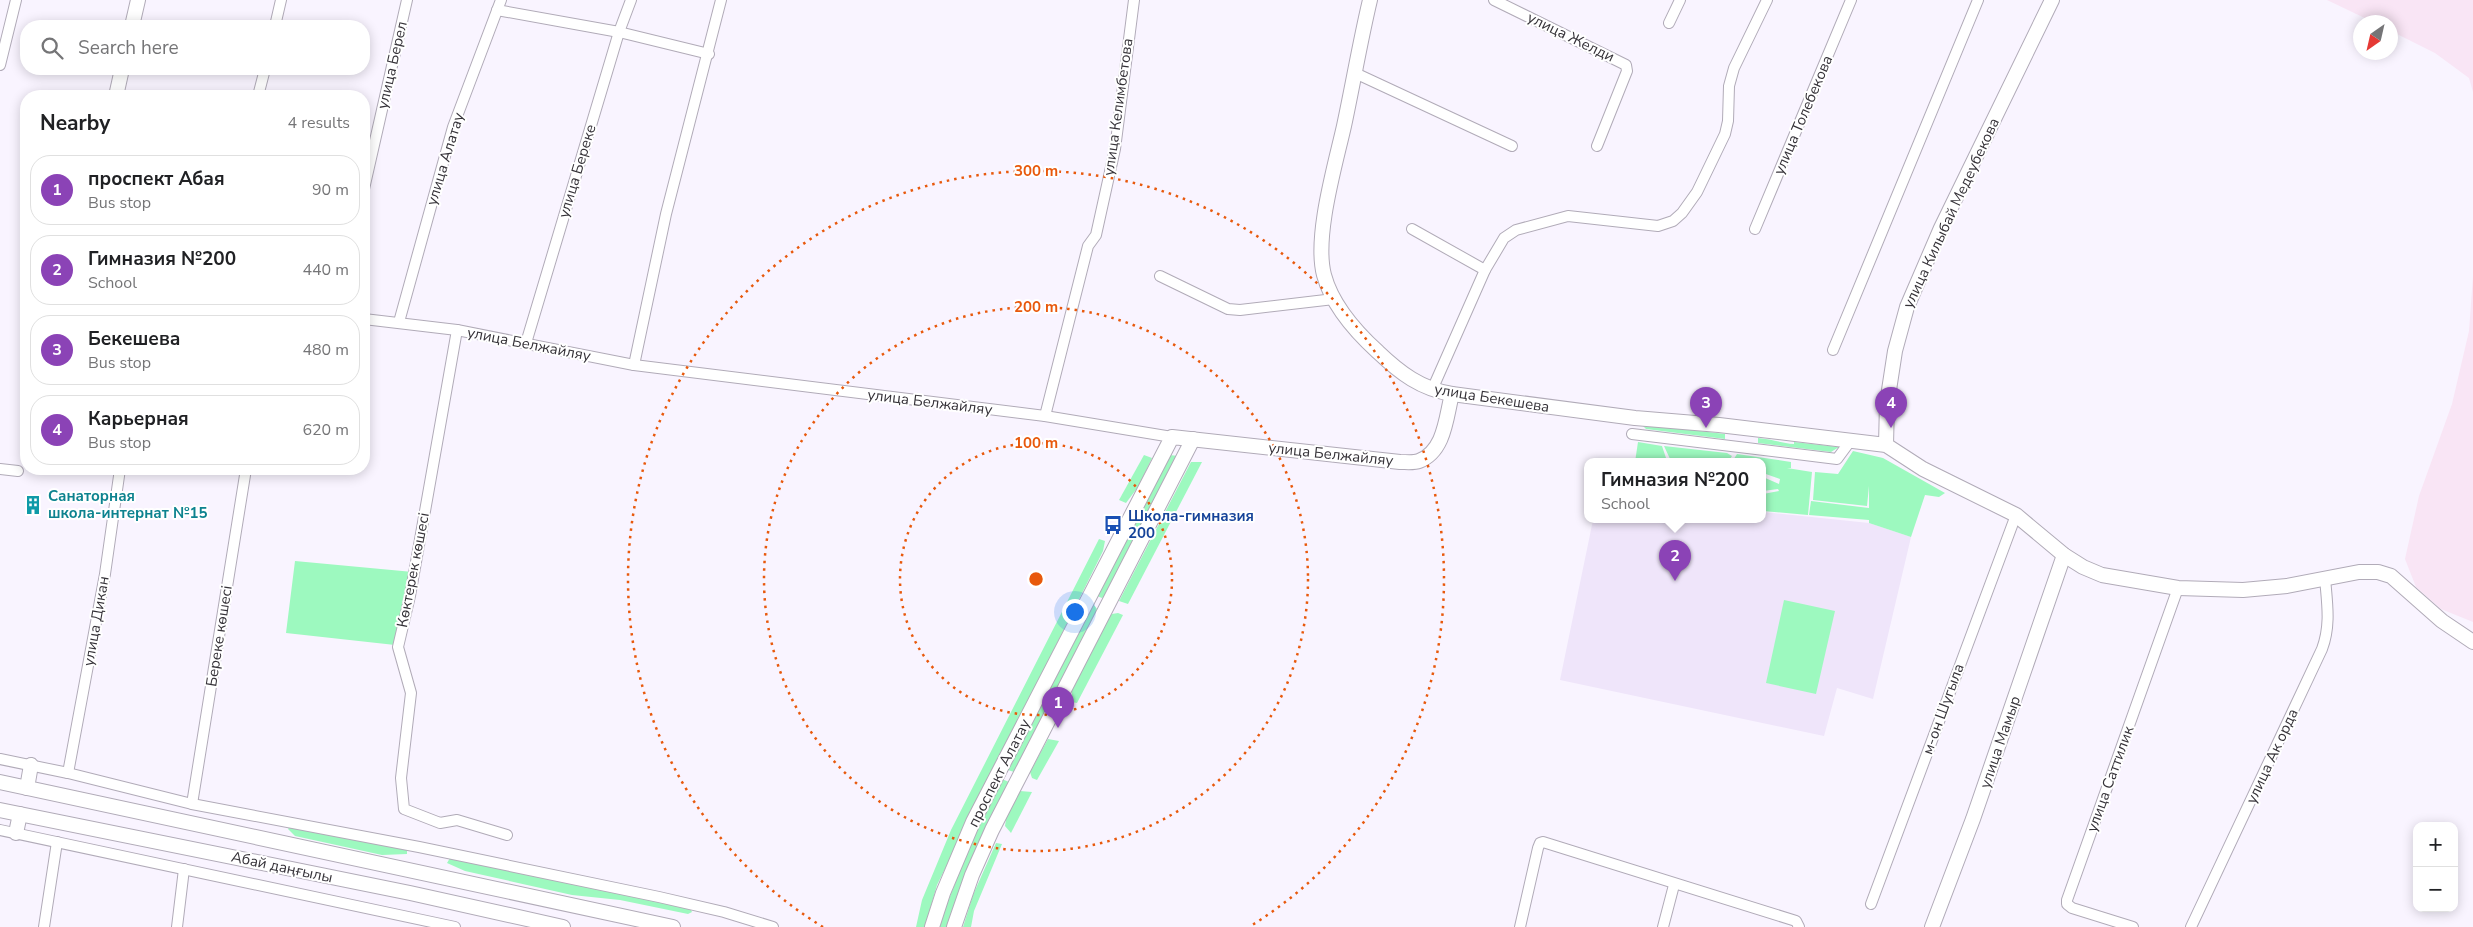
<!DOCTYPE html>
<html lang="en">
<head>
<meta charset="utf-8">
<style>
	:root { --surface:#fff; --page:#f2f2f2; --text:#202124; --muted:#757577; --line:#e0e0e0; --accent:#8b43b6 }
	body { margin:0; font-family:"Nunito Sans",sans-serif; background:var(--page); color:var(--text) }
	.controls { position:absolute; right:15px; bottom:15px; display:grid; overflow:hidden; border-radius:10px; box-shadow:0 2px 12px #0003 }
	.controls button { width:45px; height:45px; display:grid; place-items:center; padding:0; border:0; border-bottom:1px solid var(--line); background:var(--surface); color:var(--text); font:25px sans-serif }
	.compass { position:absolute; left:2353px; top:15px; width:45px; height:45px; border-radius:50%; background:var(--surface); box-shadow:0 2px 12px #0003; rotate:214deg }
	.you { position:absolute; left:1074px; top:611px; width:18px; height:18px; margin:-12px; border:4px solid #fff; border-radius:50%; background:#1a73e8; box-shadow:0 0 0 8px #1a73e833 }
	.badge { display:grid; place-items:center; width:32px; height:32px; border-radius:50%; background:var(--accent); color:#fff; font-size:16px; font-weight:700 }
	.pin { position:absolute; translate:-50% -41px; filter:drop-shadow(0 1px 2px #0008) }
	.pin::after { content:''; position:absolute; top:26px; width:18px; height:15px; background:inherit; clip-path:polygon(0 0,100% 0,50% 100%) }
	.popup { position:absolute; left:1584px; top:458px; width:182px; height:65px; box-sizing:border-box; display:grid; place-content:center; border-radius:10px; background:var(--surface); filter:drop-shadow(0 1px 4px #0005); font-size:16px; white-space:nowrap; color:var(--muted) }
	.popup b { font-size:19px; color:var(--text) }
	.popup::after { content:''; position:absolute; left:50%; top:100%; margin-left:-10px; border:10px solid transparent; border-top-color:var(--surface) }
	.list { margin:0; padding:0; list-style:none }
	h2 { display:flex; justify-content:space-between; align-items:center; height:65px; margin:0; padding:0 20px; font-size:21px }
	h2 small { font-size:16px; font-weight:400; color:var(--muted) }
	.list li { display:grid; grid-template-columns:32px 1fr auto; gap:15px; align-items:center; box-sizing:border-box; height:70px; margin:0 10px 10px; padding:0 10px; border:1px solid var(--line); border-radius:20px }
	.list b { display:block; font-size:19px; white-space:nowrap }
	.list p { margin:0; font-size:16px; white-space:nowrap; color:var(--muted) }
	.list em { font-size:16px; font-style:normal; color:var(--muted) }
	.icon { flex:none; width:28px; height:28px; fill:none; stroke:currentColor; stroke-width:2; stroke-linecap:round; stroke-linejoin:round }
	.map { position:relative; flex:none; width:2473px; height:927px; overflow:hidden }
	.search { position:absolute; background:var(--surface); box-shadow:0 2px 12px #0003; left:20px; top:20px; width:350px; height:55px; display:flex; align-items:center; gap:12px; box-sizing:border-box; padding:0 18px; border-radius:20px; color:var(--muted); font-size:19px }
	.panel { position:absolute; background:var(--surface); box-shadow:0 2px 12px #0003; left:20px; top:90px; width:350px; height:385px; border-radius:20px }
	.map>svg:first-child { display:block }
	.built { fill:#efe5fa }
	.industrial { fill:#f9e5f5 }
	.green { fill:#9df9bf }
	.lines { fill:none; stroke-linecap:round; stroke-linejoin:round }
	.street-casing { stroke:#b1abb8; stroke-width:12 }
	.secondary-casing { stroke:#b1abb8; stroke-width:16 }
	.street { stroke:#fff; stroke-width:10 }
	.secondary { stroke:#fff; stroke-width:14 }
	.ring { fill:none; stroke:#e8590c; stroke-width:2.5; stroke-dasharray:2.5 5 }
	.labels { text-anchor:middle; stroke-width:4; stroke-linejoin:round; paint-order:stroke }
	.street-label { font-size:15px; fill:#353238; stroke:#fff }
	.culture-label { font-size:15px; font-weight:bold; fill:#0d838f; stroke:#fff; text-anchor:start }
	.transit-label { font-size:15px; font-weight:bold; fill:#164399; stroke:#fff; text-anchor:start }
	.centre { fill:#e8590c; stroke:#fff; stroke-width:2.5 }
	.ring-label { font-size:15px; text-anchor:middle; font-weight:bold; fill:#e8590c; stroke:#fff; stroke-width:4; stroke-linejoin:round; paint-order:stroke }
</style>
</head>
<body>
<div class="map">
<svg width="2473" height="927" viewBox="0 0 2473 927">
	<rect width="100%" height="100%" fill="#f9f4ff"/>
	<polygon class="built" points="1763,512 1869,523 1911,537 1873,699 1837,688 1824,736 1560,680 1593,520 1762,520"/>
	<g class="industrial">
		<polygon points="2327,0 2473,0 2473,92 2469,78 2435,53 2391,31 2390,22 2373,22"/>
		<polygon points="2473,276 2473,622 2441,609 2416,587 2405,559 2419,496 2452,404 2469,331"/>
	</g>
	<g class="green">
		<polygon points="1641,424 1725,434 1725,439 1646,429"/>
		<path d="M1758,438C1771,439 1781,443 1794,444V442L1839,447L1831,452L1758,443Z"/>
		<polygon points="1638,442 1662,446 1667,461 1635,462"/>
		<polygon points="1664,446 1727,453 1732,456 1728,462 1687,459 1671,461"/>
		<polygon points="1853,451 1883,458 1945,493 1939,497 1925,495 1911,537 1869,523 1869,520 1809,515 1811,501 1869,508 1869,486 1867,506 1813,500 1815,472 1838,474"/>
		<polygon points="1737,454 1791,462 1791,468 1787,468 1812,472 1808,515 1763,511 1763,494 1779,491 1778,489 1763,491 1763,477 1779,484 1780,479 1763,473 1762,462 1732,462"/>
		<polygon points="1144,455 1152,458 1138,487 1126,503 1119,500"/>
		<polygon points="1169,455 1179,456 1105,596 1102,598 1097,596"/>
		<polygon points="1191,462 1202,462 1128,604 1119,601"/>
		<polygon points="1099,539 1105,541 1103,551 937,885 925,927 916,927 922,900 951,830"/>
		<polygon points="295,561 413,572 395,645 286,633"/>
		<polygon points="1784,600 1835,611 1816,694 1766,683"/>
		<polygon points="1093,604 1098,610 1017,770 1014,772 1008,770 1007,766"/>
		<polygon points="1118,613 1123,615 1077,703 1072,702 1072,683 1106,621 1112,614"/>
		<polygon points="1048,739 1059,741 1037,780 1032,778 1030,772"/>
		<polygon points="1002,779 1009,782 948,927 938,927 978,825"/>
		<polygon points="1020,791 1032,792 1011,833 1005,826 1007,813"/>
		<polygon points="290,826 407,849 407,854 382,855 295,836 288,829"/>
		<polygon points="996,843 1002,844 974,911 971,927 963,927 973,895"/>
		<polygon points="450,858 680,906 691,910 692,912 688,914 620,900 572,895 465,871 447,863"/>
	</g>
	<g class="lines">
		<g class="street-casing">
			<g id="street">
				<polyline points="1494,0 1626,65 1627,71 1597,146"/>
				<polyline points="497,10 619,32 709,54"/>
				<polyline points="1669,23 1680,0"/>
				<polyline points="275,26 281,0"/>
				<polyline points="0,65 16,0"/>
				<polyline points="1355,73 1512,146"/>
				<polyline points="258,96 265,69"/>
				<polyline points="364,189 407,0"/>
				<polyline points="1412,229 1485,270"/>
				<polyline points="1755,229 1851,0"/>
				<polyline points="1160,276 1228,309 1240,310 1334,299"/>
				<polyline points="364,319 457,330 634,365 1045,416 1172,437"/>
				<polyline points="399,322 453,127 501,0"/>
				<polyline points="457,330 410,596 398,647 411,693 401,778 404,809 440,823 457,820 507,835"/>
				<polyline points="526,343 619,32 631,0"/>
				<polyline points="1833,350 1978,0"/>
				<polyline points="634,365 666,214 721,0"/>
				<polyline points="1432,390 1485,270 1504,238 1516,230 1568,216 1658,226 1673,221 1682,213 1697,192 1725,134 1728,121 1729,86 1734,68 1767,0"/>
				<polyline points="1045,416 1088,246 1096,235 1115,149 1134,0"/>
				<polyline points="1632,434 1837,459 1851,440"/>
				<polyline points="0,469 18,471"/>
				<polyline points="0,759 68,773 192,804 419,847 659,897 724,912 773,927"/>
				<polyline points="68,773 105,574 120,469"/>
				<polyline points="192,804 246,469"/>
				<polyline points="0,830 455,927"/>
				<polyline points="1871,904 2016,515"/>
				<polyline points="44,927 57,842"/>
				<polyline points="177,927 184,869"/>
				<polyline points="1520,927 1538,848 1540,843 1543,842 1796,921 1799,927"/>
				<polyline points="1663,927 1674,885"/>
				<polyline points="2133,927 2072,908 2067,904 2067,900 2178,588"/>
				<path d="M2191,927L2322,649C2331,625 2327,603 2325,578"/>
			</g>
		</g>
		<g class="secondary-casing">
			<g id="secondary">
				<path d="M1370,0C1360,42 1353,84 1344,126C1335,166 1314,237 1324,275C1332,305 1356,332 1378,352C1400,373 1421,389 1452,394L1635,418L1719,425L1886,445L1923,469L2016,515L2064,555L2083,567L2102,575L2178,588L2243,590L2287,586L2359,572H2378L2391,576L2442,621L2473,642"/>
				<polyline points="132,26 138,0"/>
				<polyline points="116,96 122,69"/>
				<polyline points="1886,445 1887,403 1895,351 1907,307 1941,228 2052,0"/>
				<polyline points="0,782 673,927"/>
				<polyline points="27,788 31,765"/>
				<polyline points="0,810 410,893 563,927"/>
				<polyline points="16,833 20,814"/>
				<path d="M932,927L943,893L973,822L1172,437L1400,462C1406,462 1414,463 1419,461C1445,451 1446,417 1452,394"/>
				<polyline points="954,927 972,875 992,830 1193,439"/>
				<polyline points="1932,927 1973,819 2064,555"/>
			</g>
		</g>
		<use href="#street" class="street"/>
		<use href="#secondary" class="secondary"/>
	</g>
	<g class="ring">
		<circle cx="1036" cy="579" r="136"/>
		<circle cx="1036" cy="579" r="272"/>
		<path d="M823 927A408 408 0 1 1 1249 927"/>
	</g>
	<defs>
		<g id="building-bare" transform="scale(1.5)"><path d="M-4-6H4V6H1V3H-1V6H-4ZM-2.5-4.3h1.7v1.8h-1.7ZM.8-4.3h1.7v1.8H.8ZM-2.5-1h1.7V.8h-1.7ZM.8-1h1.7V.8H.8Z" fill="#0f9aa8" stroke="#fff" stroke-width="2.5" paint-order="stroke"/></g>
		<g id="bus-bare" transform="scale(1.5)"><path d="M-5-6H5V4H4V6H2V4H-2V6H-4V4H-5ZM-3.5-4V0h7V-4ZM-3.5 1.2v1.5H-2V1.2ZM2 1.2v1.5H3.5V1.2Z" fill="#1a4fb4" stroke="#fff" stroke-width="2.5" paint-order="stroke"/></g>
	</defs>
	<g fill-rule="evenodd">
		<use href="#building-bare" x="33" y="505"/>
		<use href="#bus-bare" x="1113" y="525"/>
	</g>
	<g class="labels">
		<g class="street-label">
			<text transform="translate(1571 37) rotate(26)" y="5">улица Желди</text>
			<text transform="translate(392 65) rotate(-77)" y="5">улица Берел</text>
			<text transform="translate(1118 107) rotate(-82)" y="5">улица Келимбетова</text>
			<text transform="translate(1803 115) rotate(-67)" y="5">улица Толебекова</text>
			<text transform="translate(445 159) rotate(-73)" y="5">улица Алатау</text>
			<text transform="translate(577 171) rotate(-73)" y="5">улица Береке</text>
			<text transform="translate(1951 213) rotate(-65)" y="5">улица Килыбай Медеубекова</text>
			<text transform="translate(529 344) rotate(11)" y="5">улица Белжайляу</text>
			<text transform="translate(1492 398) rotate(9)" y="5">улица Бекешева</text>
			<text transform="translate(930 402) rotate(7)" y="5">улица Белжайляу</text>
			<text transform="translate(1331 454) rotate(6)" y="5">улица Белжайляу</text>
			<text transform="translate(413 570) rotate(-79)" y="5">Көктерек көшесі</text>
			<text transform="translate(96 621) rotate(-80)" y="5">улица Дикан</text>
			<text transform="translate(219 636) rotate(-81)" y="5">Береке көшесі</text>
			<text transform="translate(1943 709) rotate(-70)" y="5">м-он Шугыла</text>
			<text transform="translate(2000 742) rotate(-71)" y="5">улица Мамыр</text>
			<text transform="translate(2272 756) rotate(-65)" y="5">улица Ак орда</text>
			<text transform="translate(999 773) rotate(-63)" y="5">проспект Алатау</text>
			<text transform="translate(2110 779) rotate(-70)" y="5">улица Саттилик</text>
			<text transform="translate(282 867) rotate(12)" y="5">Абай даңғылы</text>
		</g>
		<g class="culture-label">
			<text x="48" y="501">Санаторная<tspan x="48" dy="17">школа-интернат №15</tspan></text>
		</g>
		<g class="transit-label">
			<text x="1128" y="521">Школа-гимназия<tspan x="1128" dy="17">200</tspan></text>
		</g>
	</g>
	<circle cx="1036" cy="579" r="8" class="centre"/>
	<g class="ring-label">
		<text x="1036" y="176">300 m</text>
		<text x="1036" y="312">200 m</text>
		<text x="1036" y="448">100 m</text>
	</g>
</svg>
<div class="controls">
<button>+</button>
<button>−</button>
</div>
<svg class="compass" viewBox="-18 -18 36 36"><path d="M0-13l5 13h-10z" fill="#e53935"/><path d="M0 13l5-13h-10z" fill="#757577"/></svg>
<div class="you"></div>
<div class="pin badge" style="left:1058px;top:728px">1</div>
<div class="pin badge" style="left:1675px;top:581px">2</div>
<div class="popup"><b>Гимназия №200</b>School</div>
<div class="pin badge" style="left:1706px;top:428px">3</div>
<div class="pin badge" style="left:1891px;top:428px">4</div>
<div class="search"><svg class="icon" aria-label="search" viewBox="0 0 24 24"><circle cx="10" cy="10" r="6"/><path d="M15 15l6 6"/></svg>Search here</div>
<section class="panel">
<h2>Nearby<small>4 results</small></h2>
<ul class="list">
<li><span class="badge">1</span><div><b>проспект Абая</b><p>Bus stop</p></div><em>90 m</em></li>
<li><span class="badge">2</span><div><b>Гимназия №200</b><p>School</p></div><em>440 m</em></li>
<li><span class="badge">3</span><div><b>Бекешева</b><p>Bus stop</p></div><em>480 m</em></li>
<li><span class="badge">4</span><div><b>Карьерная</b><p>Bus stop</p></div><em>620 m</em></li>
</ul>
</section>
</div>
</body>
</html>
